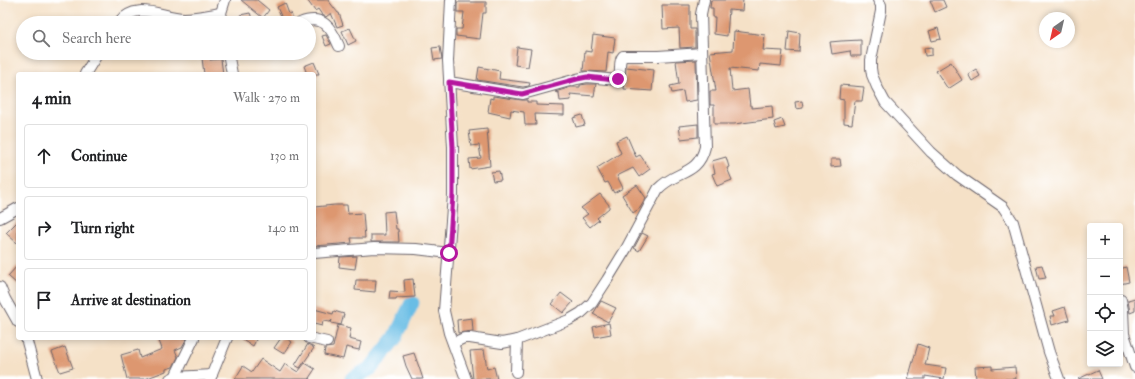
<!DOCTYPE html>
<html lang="en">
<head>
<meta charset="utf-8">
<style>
	:root { --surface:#fff; --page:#f2f2f2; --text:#202124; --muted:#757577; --line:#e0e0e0 }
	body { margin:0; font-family:"IM FELL Double Pica",serif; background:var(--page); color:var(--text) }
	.controls { position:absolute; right:12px; bottom:12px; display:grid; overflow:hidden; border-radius:4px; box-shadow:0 2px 6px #0003 }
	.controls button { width:36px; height:36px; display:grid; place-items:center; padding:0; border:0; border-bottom:1px solid var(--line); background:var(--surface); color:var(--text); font:20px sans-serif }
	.compass { position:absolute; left:1039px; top:12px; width:36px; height:36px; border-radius:50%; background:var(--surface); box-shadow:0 2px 6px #0003; rotate:214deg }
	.stop { position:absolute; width:12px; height:12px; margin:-9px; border:3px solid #b5179e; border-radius:50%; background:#fff }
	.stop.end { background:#b5179e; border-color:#fff; box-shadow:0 1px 4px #0008 }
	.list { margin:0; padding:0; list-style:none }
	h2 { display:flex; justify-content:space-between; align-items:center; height:52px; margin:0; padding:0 16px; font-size:17px }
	h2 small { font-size:13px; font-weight:400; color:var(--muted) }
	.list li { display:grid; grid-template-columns:26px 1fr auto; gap:12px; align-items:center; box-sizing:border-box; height:64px; margin:0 8px 8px; padding:0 8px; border:1px solid var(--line); border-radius:4px }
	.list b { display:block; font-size:15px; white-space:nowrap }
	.list em { font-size:13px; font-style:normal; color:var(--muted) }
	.icon { flex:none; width:22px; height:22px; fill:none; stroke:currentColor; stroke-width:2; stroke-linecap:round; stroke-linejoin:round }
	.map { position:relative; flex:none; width:1135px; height:379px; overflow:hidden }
	.search { position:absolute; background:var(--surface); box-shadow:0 2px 6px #0003; left:16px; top:16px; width:300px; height:44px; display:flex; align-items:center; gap:10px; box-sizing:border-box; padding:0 14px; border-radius:22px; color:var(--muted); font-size:15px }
	.panel { position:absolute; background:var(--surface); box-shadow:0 2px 6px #0003; left:16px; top:72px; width:300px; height:268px; border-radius:4px }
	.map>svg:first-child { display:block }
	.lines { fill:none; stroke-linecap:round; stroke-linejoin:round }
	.river { stroke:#69bde5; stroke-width:15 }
	.building { fill:#dd9770 }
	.minor-casing { stroke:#6c656c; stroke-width:12 }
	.minor { stroke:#fff; stroke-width:10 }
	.route { stroke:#b5179e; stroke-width:5 }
</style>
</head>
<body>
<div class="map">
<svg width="1135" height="379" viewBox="0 0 1135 379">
	<rect width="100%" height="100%" fill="#fff"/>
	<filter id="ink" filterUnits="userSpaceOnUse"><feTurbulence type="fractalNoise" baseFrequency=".025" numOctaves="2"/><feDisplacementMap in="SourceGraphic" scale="8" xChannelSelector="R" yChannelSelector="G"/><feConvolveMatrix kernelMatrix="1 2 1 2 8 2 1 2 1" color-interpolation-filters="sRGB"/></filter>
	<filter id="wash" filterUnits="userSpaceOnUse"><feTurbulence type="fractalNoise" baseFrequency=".012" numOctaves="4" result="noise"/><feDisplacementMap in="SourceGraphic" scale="16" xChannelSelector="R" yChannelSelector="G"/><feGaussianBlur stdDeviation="0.9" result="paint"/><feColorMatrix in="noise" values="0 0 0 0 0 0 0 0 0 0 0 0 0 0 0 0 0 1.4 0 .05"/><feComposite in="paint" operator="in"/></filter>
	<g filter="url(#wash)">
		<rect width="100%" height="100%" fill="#f5e1c7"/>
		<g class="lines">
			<polyline class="river" points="352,379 371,368 395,338 412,303"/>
		</g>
		<g id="blocks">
			<g class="building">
				<polygon points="241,0 257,0 269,10 263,18"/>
				<polygon points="307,0 328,0 338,13 339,13 343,25 337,27 331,13 326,17 322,15 318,9 315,11"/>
				<polygon points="711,0 743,0 742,11 729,10 727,36 714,34 715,17 713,17 713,8 710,8"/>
				<polygon points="930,0 943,0 946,7 935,12"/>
				<polygon points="457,2 486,2 486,13 483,13 480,39 456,36 456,29 462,29 464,12 457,12"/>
				<polygon points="285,3 289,14 291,13 294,23 284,23 277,7"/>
				<polygon points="662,5 690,5 690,29 695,29 695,47 680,48 679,28 663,29"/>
				<polygon points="250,13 254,23 243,23 240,15"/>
				<polygon points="350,28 356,41 348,45 342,31"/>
				<polygon points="938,28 941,39 932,41 929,31"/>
				<polygon points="734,31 765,35 763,50 783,51 781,66 760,64 759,71 730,68 732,91 748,89 750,106 752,106 752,108 772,106 773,119 734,124 714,124 714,105 710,105 710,91 716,91 710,52 733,50"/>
				<polygon points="789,31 800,33 799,52 787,51"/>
				<polygon points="326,35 331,44 326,46 322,36"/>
				<polygon points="593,35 615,38 613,53 608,52 606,72 583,71 585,51 591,52"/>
				<polygon points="861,40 861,56 851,56 850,51 832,54 830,42 841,41"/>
				<polygon points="440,47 442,59 434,60 432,48"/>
				<polygon points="517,47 531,49 528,67 515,65"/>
				<polygon points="932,47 932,55 925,56 924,48"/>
				<polygon points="210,57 210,60 221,59 223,74 204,74 202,58"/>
				<polygon points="696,60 697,100 685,102 683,91 672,93 670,86 679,84 676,61"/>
				<polygon points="314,62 319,74 307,74 304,66"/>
				<polygon points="951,62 962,80 948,89 936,71"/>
				<polygon points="479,67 500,71 499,79 530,83 529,86 523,87 477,80"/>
				<polygon points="626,67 654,70 652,91 624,89"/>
				<polygon points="976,69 980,76 972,81 968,74"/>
				<polygon points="587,84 596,84 594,96 570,94 571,100 560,101 559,93 555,92 571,87 580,87 580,85"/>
				<polygon points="840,85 864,87 862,101 855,101 852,124 844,123 844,100 839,99"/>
				<polygon points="493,96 522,100 527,100 527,102 536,102 536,105 564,106 564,115 535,114 536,125 525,125 524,112 511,110 510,117 488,112 490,98 493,99"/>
				<polygon points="802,101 803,108 796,109 795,102"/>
				<polygon points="582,115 585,125 576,127 573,118"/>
				<polygon points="782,119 785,127 776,129 774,122"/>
				<polygon points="698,124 698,137 681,139 679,126"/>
				<polygon points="487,129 490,166 470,169 469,159 481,158 479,145 471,146 469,131"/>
				<polygon points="627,136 636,157 640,155 650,169 639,177 633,168 617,176 623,188 614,193 608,182 605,183 597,168 621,153 616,141"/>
				<polygon points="726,157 729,167 727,168 732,180 717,186 712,174 715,173 712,161"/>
				<polygon points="831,159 840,159 841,166 831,167"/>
				<polygon points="499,171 501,180 493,181 491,172"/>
				<polygon points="637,185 646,198 640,208 633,213 622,195"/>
				<polygon points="600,194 609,205 609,208 597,218 599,220 590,227 582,218 588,214 581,208"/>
				<polygon points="335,205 347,205 348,214 363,213 365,238 351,238 352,243 314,246 314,228 315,228 314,207"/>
				<polygon points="394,211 396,229 398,229 399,242 371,242 371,235 385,235 384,212"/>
				<polygon points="18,221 18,244 6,233"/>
				<polygon points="642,233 648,236 639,251 634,248"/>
				<polygon points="357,256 355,269 339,267 340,257"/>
				<polygon points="18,265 18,285 8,276"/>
				<polygon points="1042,265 1046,278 1039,279 1036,266"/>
				<polygon points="1126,267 1129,282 1120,284 1120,269"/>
				<polygon points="413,279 415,297 396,298 396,299 389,299 390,291 405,292 404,280"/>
				<polygon points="356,280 376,280 375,292 355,290"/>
				<polygon points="561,293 573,302 563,313 552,304"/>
				<polygon points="1135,298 1135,311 1130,313 1128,300"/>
				<polygon points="601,301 616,308 608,322 593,314"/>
				<polygon points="1065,307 1069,320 1052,325 1050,316 1055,316 1053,311"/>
				<polygon points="314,309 333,314 334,311 344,314 341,325 331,323 332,320 330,322 323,321 322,326 314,324"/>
				<polygon points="472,318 473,331 458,333 457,320"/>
				<polygon points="609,323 611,334 595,337 593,327"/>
				<polygon points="338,325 351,328 349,339 361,342 359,350 346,347 343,359 324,355 325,348 333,347"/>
				<polygon points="158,338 187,338 182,347 175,350 178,357 173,367 166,369 166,371 145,379 127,379 121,355 138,350 140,358 162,349"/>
				<polygon points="241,338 253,338 256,340 253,346"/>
				<polygon points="281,338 286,338 292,342 284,354 274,348"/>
				<polygon points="308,344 314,348 300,368 295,365"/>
				<polygon points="918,344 929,348 925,365 946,368 944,379 925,376 925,379 908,379"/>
				<polygon points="65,347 73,368 60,372 52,352"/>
				<polygon points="484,350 487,369 494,367 497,379 473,379 470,351"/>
				<polygon points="414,353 419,367 423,379 412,379 406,366 403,356"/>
				<polygon points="261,359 280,372 285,364 298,372 305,363 315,369 309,378 311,379 235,379 243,366 252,372"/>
				<polygon points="992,366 992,369 1015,367 1016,379 976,379 975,367"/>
				<polygon points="1098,370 1102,379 1078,379"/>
			</g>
		</g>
	</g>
	<g filter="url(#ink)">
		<use href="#blocks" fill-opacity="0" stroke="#6c656c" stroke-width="1"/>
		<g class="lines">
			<g class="minor-casing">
				<g id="minor">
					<polyline points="451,0 448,61 453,147 453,195 444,311 449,333 466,379"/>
					<polyline points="878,0 881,5 881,11 871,60 871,68 872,75 877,87 885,102 931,152 957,175 1003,207 1013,222 1049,352 1059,379"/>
					<path d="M118,23C137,0 160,17 184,18C196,18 209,15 221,13"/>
					<polyline points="223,23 221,13 225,0"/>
					<path d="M300,23C323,14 331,27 339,46"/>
					<polyline points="228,53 232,74"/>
					<polyline points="85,74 98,53"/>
					<path d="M449,82L523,94L577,79L587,77L617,80C623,73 617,62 623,56H658L702,53"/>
					<polyline points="0,218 18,208"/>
					<polyline points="314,253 374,248 416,249 449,253"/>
					<polyline points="0,287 5,299 18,322"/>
					<polyline points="1121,300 1123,310 1124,334 1135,367"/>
					<polyline points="26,338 37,379"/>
					<polyline points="309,338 327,342"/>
					<path d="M453,343L464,338H470L502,343L517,340L569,320L581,313L592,303L607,280L626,249L658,189C676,170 698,176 705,147L701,14L704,0"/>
					<polyline points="516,372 517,340"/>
					<polyline points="175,377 194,338"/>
					<polyline points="170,379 175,377 212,375"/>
					<polyline points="210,379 227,338"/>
				</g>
			</g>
			<use href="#minor" class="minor"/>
		</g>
	</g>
	<g class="lines" filter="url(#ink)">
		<polyline class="route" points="449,253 453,195 453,147 449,82 522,94 577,79 587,77 615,80 618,79"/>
	</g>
</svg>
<div class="controls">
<button>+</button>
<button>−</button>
<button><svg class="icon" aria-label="locate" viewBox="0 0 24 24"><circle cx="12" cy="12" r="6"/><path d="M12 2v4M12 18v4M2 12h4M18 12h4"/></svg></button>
<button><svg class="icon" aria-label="layers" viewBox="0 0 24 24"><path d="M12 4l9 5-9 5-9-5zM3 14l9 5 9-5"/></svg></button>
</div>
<svg class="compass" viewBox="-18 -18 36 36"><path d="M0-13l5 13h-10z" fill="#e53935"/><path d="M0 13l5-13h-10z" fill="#757577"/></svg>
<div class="stop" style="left:449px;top:253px"></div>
<div class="stop end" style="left:618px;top:79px"></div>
<div class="search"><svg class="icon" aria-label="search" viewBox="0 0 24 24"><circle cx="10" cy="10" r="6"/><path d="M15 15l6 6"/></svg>Search here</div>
<section class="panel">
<h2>4 min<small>Walk · 270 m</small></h2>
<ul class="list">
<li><svg class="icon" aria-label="ahead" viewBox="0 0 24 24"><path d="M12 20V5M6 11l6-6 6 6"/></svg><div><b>Continue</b></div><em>130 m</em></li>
<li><svg class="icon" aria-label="right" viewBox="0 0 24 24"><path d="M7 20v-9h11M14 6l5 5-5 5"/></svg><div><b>Turn right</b></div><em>140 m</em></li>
<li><svg class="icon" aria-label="arrive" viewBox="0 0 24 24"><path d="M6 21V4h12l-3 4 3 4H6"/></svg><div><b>Arrive at destination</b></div></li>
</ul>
</section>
</div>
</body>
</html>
